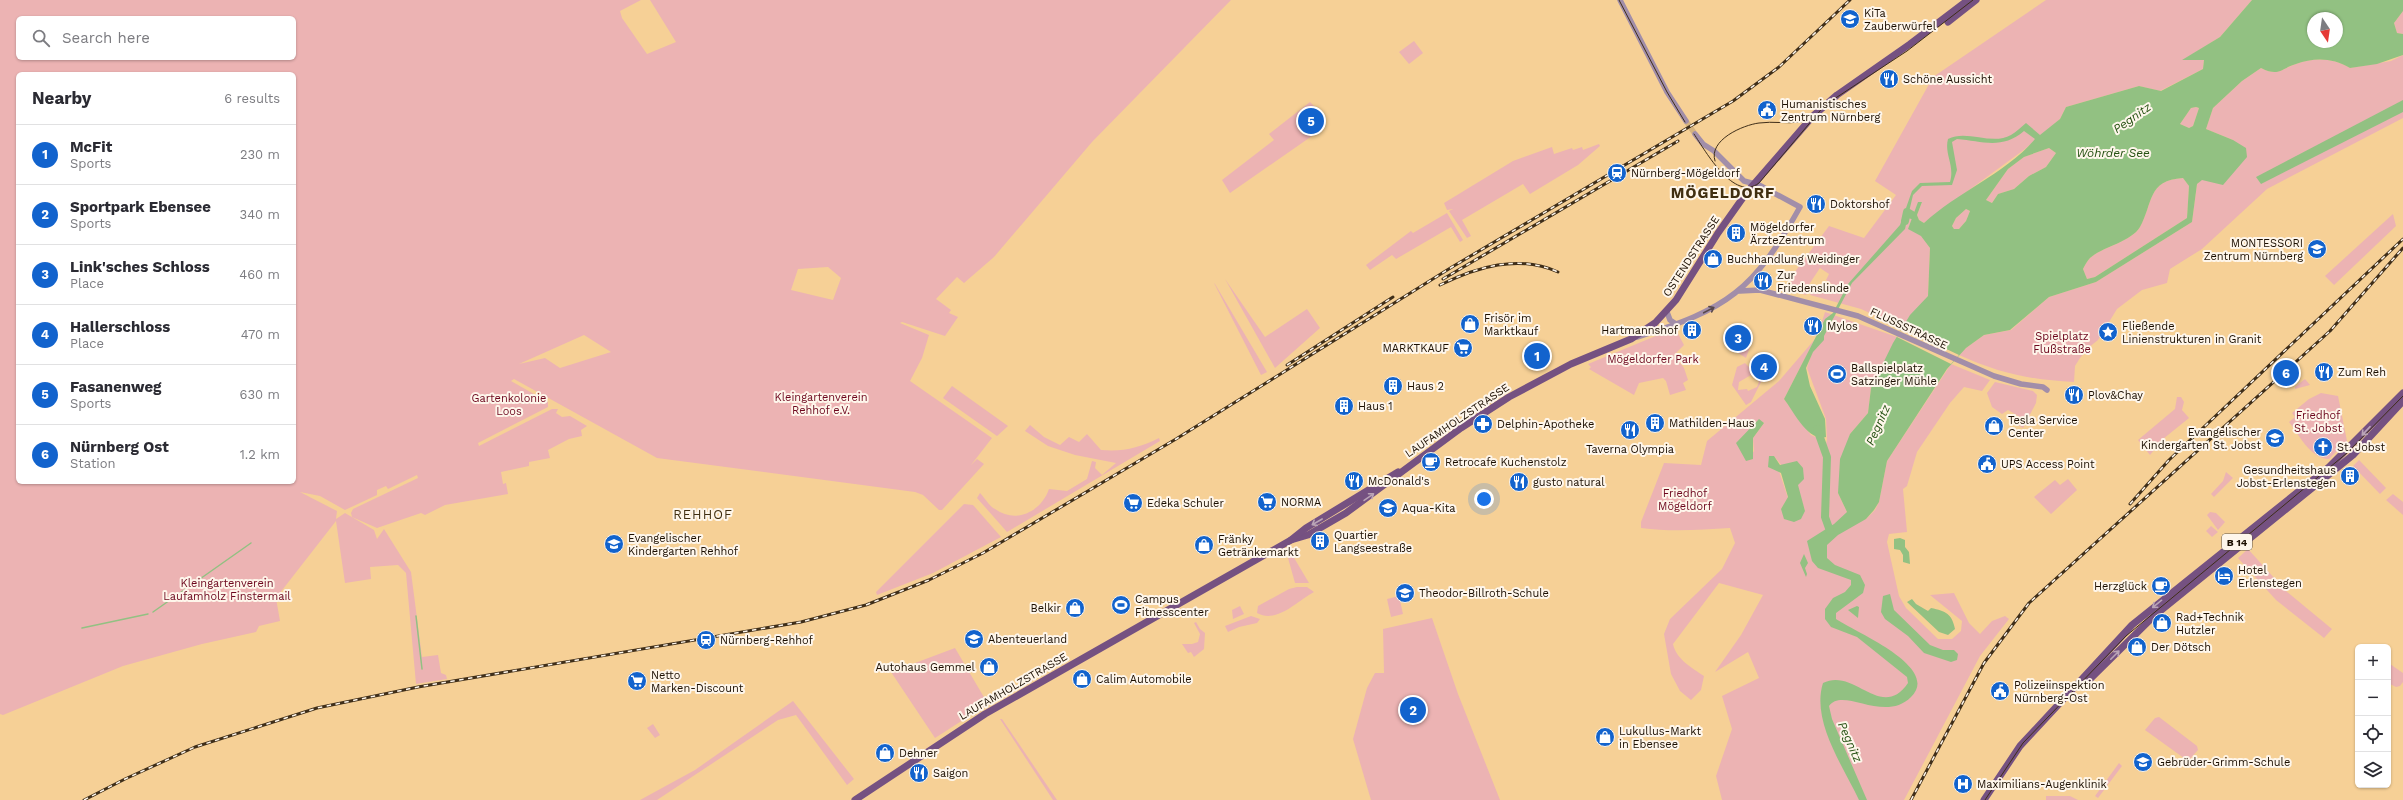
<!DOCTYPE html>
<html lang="en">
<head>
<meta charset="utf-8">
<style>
	:root { --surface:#fff; --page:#f2f2f3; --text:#2b2b33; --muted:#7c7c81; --line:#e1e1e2; --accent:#1263cd }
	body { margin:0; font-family:"Work Sans",sans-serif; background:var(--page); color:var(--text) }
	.controls { position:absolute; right:12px; bottom:12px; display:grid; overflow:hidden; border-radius:6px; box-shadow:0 1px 3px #0004 }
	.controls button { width:36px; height:36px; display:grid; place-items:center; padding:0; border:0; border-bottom:1px solid var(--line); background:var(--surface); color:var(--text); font:20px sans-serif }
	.compass { position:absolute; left:2307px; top:12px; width:36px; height:36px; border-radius:50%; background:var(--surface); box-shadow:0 1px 3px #0004; rotate:167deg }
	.you { position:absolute; left:1484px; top:499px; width:14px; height:14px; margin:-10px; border:3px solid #fff; border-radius:50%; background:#1a73e8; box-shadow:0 0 0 6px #1a73e833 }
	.badge { display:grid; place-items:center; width:26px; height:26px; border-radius:50%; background:var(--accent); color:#fff; font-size:13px; font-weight:700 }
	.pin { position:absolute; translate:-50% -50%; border:2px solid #fff; box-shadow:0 1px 4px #0006 }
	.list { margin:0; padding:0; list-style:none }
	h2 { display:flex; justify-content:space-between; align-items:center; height:52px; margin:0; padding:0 16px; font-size:17px }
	h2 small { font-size:13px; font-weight:400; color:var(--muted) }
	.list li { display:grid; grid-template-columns:26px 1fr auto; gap:12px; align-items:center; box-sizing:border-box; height:60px; padding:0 16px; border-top:1px solid var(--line) }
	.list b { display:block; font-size:15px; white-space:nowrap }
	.list p { margin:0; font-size:13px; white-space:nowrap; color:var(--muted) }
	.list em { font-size:13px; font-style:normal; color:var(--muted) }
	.icon { flex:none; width:22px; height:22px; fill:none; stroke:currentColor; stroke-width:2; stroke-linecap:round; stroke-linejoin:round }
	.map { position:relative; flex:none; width:2403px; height:800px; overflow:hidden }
	.search { position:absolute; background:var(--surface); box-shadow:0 1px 3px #0004; left:16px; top:16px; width:280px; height:44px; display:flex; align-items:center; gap:10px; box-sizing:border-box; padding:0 14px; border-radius:6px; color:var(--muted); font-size:15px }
	.panel { position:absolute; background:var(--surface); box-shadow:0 1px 3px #0004; left:16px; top:72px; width:280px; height:412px; border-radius:6px }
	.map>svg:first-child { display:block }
	.green { fill:#ecb3b3; fill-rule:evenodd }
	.water { fill:#92c182; fill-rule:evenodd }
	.pier { fill:#f6d096 }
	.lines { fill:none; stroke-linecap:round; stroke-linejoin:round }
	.stream { stroke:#92c182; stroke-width:1.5 }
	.river { stroke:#92c182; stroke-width:8 }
	.minor-tunnel { stroke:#d5b380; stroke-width:5.5; stroke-dasharray:5.5 3; stroke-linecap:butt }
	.minor { stroke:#a28ea9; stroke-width:5.5 }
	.major { stroke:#755181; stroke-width:7 }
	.tram { stroke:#3f2e19; stroke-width:1 }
	.rail-casing { stroke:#3f2e19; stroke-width:3 }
	.rail { stroke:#fef6eb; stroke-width:1.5; stroke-dasharray:4.5; stroke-linecap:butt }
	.oneway { stroke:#58484c }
	.oneway2 { stroke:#baa4b6 }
	.labels { text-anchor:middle; stroke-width:4; stroke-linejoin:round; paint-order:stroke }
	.shield { fill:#fef6eb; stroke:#5f5446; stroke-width:1 }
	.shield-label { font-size:10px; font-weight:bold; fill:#1b0e00 }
	.poi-label { font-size:11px; fill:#1b0e00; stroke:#fef6eb; text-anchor:start }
	.street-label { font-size:11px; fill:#1b0e00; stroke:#fef6eb }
	.park-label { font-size:11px; fill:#6c061d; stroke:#fef6eb }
	.water-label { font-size:12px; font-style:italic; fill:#255112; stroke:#fef6eb }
	.quarter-label { font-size:13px; letter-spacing:1px; fill:#402e10; stroke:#fef6eb }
	.district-label { font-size:15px; font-weight:bold; letter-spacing:1px; fill:#402e10; stroke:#fef6eb }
</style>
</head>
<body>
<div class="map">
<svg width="2403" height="800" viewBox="0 0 2403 800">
	<rect width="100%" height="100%" fill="#f6d096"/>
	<g class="green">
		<path d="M0,0H641L620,11L622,18L647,54L676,42L650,0H1231L1092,142L994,257L964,283L957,277L936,299L951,310L949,313L958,317L945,336L902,322L900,323L929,335L922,358L910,381L992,438L971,465L977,459L984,464L942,510H939L923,495L915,492L657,458L514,379L511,381L548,402V407L478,443L479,446L552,409H558L556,413L562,417L570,416L587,426L581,430L582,436L569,439L548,450L550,458L529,462V466L501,472L503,484L506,483L508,494L445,505L425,515L421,513L377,528L352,517L351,513L353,509L418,478L417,475L388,489L386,486L377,490V495L345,510L320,496L300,492L337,511L336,519L345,513L374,530L377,539L384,529L411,572L422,657L438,655L441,673L446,675L447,679L416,684L406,573L398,565L370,567L371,579L345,583L336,521L276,598L280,621L259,626L256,632L202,644L123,666L3,715L0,714ZM18,18H294V58H18ZM18,74H294V482H18ZM828,267L841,278L833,300L791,290L798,269ZM584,335L611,352L560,368L545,358L519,364Z"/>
		<polygon points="2046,0 2252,0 2220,37 2183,60 2204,60 2203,69 2160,91 2139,86 2066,107 2060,119 2025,149 1924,223 1919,220 1917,215 1922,202 1912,215 1921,235 1930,248 1928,296 1902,328 1861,309 1810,295 1813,289 1818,292 1820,289 1829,293 1833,285 1826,280 1829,274 1820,268 1808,286 1811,288 1806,295 1799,293 1791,284 1791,277 1829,226 1864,238 1896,195 1875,181 1933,77"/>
		<polygon points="2403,11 2403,34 2397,33 2394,23"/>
		<polygon points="1414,41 1423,53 1409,64 1399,52"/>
		<path d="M2403,55V118L2267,189L2202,249L2170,269L2167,283L2142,290L2117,309L2098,340L2088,348L2080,358L2075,366L2074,382C2030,380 1999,373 1959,355L1966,348L1984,335L2011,330L2049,297L2096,282L2192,222L2197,184L2233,140L2206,129L2213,108L2242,81L2261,68C2279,77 2281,69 2296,64C2315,57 2333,58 2350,68L2391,61Z"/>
		<polygon points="1310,102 1316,108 1312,112 1321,123 1310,131 1302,120 1300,121 1312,136 1230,193 1222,180 1274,140 1269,134"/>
		<polygon points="2196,107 2199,108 2193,126 2189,128 2180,124 2191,108"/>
		<polygon points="1599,144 1600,146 1578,165 1530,194 1523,184 1462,220 1471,236 1467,238 1449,211 1453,209 1447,210 1444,203 1513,161 1552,147 1554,154 1572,148 1573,150 1582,147 1583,150"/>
		<polygon points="2049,148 2056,153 2046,167 2029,176 2014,189 1998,194 1992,203 1986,200 2008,169 2024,157"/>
		<path d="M2183,178L2189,186L2187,218L2095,277L2087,279L2083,269C2085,265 2087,261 2090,258C2102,247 2131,242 2140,227C2153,204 2147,180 2183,178Z"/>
		<polygon points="1966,209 1970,211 1966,221 1959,229 1954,229 1952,226 1956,218"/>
		<polygon points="1447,213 1463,240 1460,242 1451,227 1396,259 1392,255 1370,270 1366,265 1411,231 1413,233"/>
		<polygon points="2393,214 2396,226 2334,285 2325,276"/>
		<polygon points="1225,279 1265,337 1307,309 1320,328 1275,368"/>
		<polygon points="1214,283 1215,284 1267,372 1261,375"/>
		<path d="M1825,312L1897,337L1871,388L1868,413L1850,434L1838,493L1853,525L1866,519L1875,510L1879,502L1887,461L1951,364L1990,380L1982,391L1964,387L1950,403L1917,452L1907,486L1903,489L1907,532L1889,534L1887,542L1899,596L1906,608L1938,639H1952L1961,631L1962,621L1930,595L1954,593L1969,623L1980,634L1992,621L2005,616L2009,619L1980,656L1904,800H1722L1716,776L1732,729L1722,696L1759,678L1748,652L1715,672L1741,635L1763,595L1719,583L1673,644C1676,659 1692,668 1704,676L1701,690L1691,700L1680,691L1671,674L1664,634L1670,619L1722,569L1735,543L1730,528C1700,530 1670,532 1641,528V522L1664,463L1701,465L1707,441L1779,381L1815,339L1784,399L1811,435L1820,439L1824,451L1827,440L1826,419L1807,368ZM1759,420L1764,423L1753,438L1754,452L1737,443ZM1774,456L1797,485L1805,511L1781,509L1788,498Z"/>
		<polygon points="1675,328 1684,345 1674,355 1684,368 1688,380 1683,383 1686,390 1670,395 1666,381 1663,378 1639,383 1634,395 1589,369 1591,367 1588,364"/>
		<polygon points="1750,347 1746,358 1735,351"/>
		<path d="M1745,363L1762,380L1751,402L1746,405L1732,385L1737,367ZM1751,375L1756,377L1759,382L1757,387L1748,391L1747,389L1738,390L1739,382Z"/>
		<polygon points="2305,379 2310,385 2295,389 2295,387"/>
		<polygon points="1995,382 2033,391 2037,395 2036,403 2023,428 2018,425 2020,417 2008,410 2002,414 1992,407 1987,393"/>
		<polygon points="952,386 1008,426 997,436 943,398"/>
		<path d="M2321,393L2338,396L2347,441L2329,459C2311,459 2299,435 2289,422L2295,417L2292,413L2309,399Z"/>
		<polygon points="2177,397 2181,397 2184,402 2182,410 2189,418 2163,439 2150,455 2138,440 2175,409"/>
		<path d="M1030,425L1044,437L1060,445L1069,437L1079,442L1087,434L1101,450C1123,452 1139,448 1159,438L1160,441L1007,532L977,498L980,493C985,498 989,506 995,509C1016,524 1041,512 1049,489L1067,491L1087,479L1092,461L1096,462L1095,468L1102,475L1116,463L1075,455L1048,446L1025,431Z"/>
		<polygon points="2359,460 2386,488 2380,494 2353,466"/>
		<polygon points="2226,472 2233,478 2214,497 2211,494 2223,481"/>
		<polygon points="2068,479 2077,490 2051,514 2034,497 2055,480 2060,485"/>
		<polygon points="2393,494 2403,502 2403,515 2386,500"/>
		<polygon points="964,504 973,505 1001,537 933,573 877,595 876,592"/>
		<polygon points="2210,512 2216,513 2225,522 2218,530 2207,515"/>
		<polygon points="2211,526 2218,532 2212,537 2206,531"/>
		<polygon points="2248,549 2286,591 2332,629 2324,638 2276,600 2238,558"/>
		<polygon points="1293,556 1309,583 1295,583 1288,558"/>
		<path d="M1297,587H1307L1314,592C1297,601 1277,624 1257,613L1258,606L1289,589Z"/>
		<polygon points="1399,596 1403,614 1391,617 1387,599"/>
		<polygon points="1240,606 1244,614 1233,619 1232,610"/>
		<polygon points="1251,616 1260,619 1257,623 1239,627 1228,632 1225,626"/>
		<polygon points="1432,618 1458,694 1500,800 1371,800 1353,739 1367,688 1375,673 1384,673 1383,629"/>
		<polygon points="1196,622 1200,629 1205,633 1204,649 1194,657 1191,652 1188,653 1182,644 1192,644 1198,642 1200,634 1194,623"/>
		<polygon points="955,648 988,704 935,738 891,672"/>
		<polygon points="2390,664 2403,673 2403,682 2400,686 2396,687 2388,683 2388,666"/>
		<polygon points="793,701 854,779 847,785 796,715 778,720 657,800 640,800 695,770"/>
		<polygon points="2159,717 2197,746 2198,750 2188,761 2145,730 2155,718"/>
		<polygon points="1000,719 1002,719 1057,800 1053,800"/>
		<polygon points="653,724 660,735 655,738 647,728"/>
		<polygon points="2119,763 2122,766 2098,798 2095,796"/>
		<polygon points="2046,796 2070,796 2078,800 2046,800"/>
	</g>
	<g class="water">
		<path d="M2252,0H2403V11L2394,23L2397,33L2403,34V55L2377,64L2350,68C2333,58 2315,57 2296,64C2280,69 2279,77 2261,68L2242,81L2213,108L2206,129L2233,140L2246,148L2247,157L2223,185L2202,180L2197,184L2192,222L2096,282L2049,297L2010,330L1984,335L1966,348L1947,369L1887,461L1879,502L1874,510L1866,519L1838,535L1827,545V558L1835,565L1860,575L1865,585L1863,593L1836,613V619C1853,631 1942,667 1911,697C1884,724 1843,686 1829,706L1832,719L1867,800H1859C1843,766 1811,721 1823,683C1855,667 1881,722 1908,683L1907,677L1857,637L1831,627L1825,619V609L1833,598L1845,592L1851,585V580L1818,568L1812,561L1807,541L1834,524L1847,512L1838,493L1840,459L1850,434L1868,413L1871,388L1893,343L1910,315L1928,296L1930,248L1921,236L1908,229L1918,202H1922L1917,215L1919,220L1924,223C1957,192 2005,174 2035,139L2024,131C2002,150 1982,141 1957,139L1952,142L1957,170L1952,185L1922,186L1913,195L1905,229L1852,283L1824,336V340L1813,352L1806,368L1810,386L1825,419L1826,437C1808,442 1794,412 1784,399L1825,319L1833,313L1848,284L1900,225L1912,191L1920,183L1950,182C1955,165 1944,154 1948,139C1967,129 1992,146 2011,135C2016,132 2021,127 2026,123L2040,135L2060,119L2066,107L2139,86L2161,91L2203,69L2204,60H2182L2220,37ZM2313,18H2337V42H2313ZM2196,107L2199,108L2193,126L2189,128L2180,124L2191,108ZM2049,148L2056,153L2046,167L2029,176L2014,189L1998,194L1992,203L1986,200L2008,169L2024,157ZM2183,178L2189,186L2187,218L2095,277L2087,279L2083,269C2085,265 2087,261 2090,258C2102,247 2131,242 2140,227C2153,204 2147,180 2183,178ZM1966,209L1970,211L1966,221L1959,229H1954L1952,226L1956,218Z"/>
		<polygon points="2403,100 2403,112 2261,184 2256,177"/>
		<polygon points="1759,419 1764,423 1753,438 1753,459 1746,461 1736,443"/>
		<polygon points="1769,456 1774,456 1780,465 1797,461 1803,468 1804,479 1798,485 1805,511 1801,519 1794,522 1784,519 1781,509 1788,497 1781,473 1768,467"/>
		<polygon points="1900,538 1905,540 1905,547 1909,552 1910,564 1903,562 1903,555 1900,550 1894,549 1894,539"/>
		<polygon points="1804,554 1808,563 1805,568 1807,574 1806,577 1800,563"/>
		<polygon points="1890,594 1894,610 1930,645 1943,650 1954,650 1958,654 1957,660 1951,662 1924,653 1908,636 1885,619 1881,612 1883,596"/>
		<path d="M1912,599L1916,604L1928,611L1931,608C1946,611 1952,614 1955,629L1948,635L1939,632L1907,602Z"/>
		<polygon points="1857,606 1859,607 1858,618 1848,610"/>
	</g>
	<polygon class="pier" points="1902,328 1959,355 1951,364 1897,337"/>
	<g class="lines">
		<g class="stream">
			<polyline points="153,612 251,543"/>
			<polyline points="416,616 422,669"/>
			<polyline points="82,628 148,614"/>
		</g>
		<g class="river">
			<polyline points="1905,221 1907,212 1912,215"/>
			<polyline points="1817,429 1827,457 1825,517 1830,531"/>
		</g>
		<polyline class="minor-tunnel" points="1686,121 1695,134"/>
		<g class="minor">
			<polyline points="1620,0 1667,92 1686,121"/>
			<polyline points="1740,291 1760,290 1858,316 1994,376 2021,384 2043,387 2047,390"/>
			<polyline points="1667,312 1670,320 1676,324"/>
			<path d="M1637,337C1728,309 1753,291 1800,207L1759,185L1744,181L1714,151L1703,144L1695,134"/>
		</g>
		<g class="major">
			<polyline points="1948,22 1976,0"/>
			<polyline points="1291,540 1308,535 1346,513 1461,428 1509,397 1571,364 1631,339 1655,323 1676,300 1718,233 1747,192 1813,116 1837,95 1910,44 1968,0"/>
			<polyline points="2084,685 2154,616 2353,455 2403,401"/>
			<polyline points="855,800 985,714 1291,540 1306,528 1398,472"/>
			<polyline points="1984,800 2020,746 2132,625 2329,467 2403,393"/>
		</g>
		<g class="tram">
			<polyline points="1619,0 1667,92 1685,122"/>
			<path d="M1694,134C1706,152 1734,202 1759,183L1825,105L1907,51L1973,0"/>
			<path d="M1715,161C1708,140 1743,125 1759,123C1773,121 1787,124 1800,122C1805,122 1808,119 1811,116"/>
			<polyline points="1985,800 2023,743 2126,636 2347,453 2403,396"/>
		</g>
		<g class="rail-casing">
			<g id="rail">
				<polyline points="1443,279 1678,141"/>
				<path d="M1440,285C1477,267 1518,254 1558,272"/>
				<polyline points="1287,365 1393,297"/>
				<polyline points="2130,504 2169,460 2403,239"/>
				<polyline points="84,800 125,779 195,747 317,708 418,687 801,622 866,605 929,580 983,553 1176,439 1452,267 1733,101 1779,67 1850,0"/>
				<polyline points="1911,800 1984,663 2029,603 2330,331 2403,248"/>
			</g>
		</g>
		<use href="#rail" class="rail"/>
	</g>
	<defs><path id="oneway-shaft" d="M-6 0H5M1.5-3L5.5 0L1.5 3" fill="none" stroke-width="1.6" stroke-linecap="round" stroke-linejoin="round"/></defs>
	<use class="oneway" href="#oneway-shaft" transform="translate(1709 310) rotate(-28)"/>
	<g class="oneway2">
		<use href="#oneway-shaft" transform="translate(2366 431) rotate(133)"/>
		<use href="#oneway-shaft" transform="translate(1369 497) rotate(-35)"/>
		<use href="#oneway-shaft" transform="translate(1317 522) rotate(150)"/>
		<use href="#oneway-shaft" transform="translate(2157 604) rotate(141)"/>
		<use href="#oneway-shaft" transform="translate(2115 655) rotate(-45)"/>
	</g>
	<defs>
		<g id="school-disc" transform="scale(1)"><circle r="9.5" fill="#1263cd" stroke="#fef6eb"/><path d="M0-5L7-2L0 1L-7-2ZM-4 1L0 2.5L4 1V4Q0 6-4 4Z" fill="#fff"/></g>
		<g id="restaurant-disc" transform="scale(1)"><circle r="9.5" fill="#1263cd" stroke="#fef6eb"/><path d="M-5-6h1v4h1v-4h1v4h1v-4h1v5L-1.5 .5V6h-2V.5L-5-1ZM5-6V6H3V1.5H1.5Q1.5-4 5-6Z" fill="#fff"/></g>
		<g id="civic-disc" transform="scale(1)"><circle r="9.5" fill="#1263cd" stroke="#fef6eb"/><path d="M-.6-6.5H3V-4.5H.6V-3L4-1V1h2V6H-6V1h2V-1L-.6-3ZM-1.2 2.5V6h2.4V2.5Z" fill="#fff"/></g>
		<g id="station-disc" transform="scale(1)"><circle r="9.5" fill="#1263cd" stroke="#fef6eb"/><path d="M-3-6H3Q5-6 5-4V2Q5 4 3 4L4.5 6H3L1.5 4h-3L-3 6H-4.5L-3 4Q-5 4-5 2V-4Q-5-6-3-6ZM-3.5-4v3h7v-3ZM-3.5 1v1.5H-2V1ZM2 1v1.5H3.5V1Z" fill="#fff"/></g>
		<g id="building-disc" transform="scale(1)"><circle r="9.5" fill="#1263cd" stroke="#fef6eb"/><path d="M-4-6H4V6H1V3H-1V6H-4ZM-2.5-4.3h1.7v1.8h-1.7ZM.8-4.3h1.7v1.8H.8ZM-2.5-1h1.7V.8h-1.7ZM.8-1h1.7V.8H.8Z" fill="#fff"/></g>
		<g id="shop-disc" transform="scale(1)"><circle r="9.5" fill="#1263cd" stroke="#fef6eb"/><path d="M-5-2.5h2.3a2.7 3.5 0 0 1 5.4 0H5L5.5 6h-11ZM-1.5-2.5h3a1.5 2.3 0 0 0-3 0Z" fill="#fff"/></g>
		<g id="sight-disc" transform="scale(1)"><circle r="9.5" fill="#1263cd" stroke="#fef6eb"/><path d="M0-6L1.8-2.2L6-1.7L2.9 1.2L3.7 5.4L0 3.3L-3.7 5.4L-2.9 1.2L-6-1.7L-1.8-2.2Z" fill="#fff"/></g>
		<g id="supermarket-disc" transform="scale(1)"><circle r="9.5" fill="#1263cd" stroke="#fef6eb"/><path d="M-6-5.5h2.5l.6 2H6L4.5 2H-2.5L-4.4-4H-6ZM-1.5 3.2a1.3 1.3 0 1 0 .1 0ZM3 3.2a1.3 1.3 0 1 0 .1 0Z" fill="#fff"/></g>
		<g id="stadium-disc" transform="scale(1)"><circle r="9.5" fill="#1263cd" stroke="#fef6eb"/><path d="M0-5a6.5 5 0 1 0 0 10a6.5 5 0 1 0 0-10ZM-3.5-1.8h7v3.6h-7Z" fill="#fff"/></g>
		<g id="pharmacy-disc" transform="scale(1)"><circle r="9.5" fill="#1263cd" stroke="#fef6eb"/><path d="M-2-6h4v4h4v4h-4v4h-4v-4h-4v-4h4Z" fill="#fff"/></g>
		<g id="church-disc" transform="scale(1)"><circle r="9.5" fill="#1263cd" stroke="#fef6eb"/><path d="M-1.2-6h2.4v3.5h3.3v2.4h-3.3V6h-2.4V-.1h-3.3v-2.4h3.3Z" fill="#fff"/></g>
		<g id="cafe-disc" transform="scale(1)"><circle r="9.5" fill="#1263cd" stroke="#fef6eb"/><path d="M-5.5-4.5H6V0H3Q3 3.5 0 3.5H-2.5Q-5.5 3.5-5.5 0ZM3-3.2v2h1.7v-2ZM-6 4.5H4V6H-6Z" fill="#fff"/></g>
		<g id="hotel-disc" transform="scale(1)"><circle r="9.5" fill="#1263cd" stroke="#fef6eb"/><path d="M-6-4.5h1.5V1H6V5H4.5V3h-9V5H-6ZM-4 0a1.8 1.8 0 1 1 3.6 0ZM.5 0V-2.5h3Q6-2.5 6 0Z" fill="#fff"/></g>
		<g id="hospital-disc" transform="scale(1)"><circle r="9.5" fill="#1263cd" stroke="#fef6eb"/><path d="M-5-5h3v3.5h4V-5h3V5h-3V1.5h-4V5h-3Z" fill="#fff"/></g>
	</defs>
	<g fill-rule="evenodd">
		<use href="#school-disc" x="1850" y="19"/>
		<use href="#restaurant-disc" x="1889" y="79"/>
		<use href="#civic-disc" x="1767" y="110"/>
		<use href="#station-disc" x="1617" y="173"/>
		<use href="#restaurant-disc" x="1816" y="204"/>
		<use href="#building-disc" x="1736" y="233"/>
		<use href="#school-disc" x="2317" y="249"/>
		<use href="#shop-disc" x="1713" y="259"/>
		<use href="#restaurant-disc" x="1763" y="281"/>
		<use href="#shop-disc" x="1470" y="324"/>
		<use href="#restaurant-disc" x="1813" y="326"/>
		<use href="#building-disc" x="1692" y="330"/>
		<use href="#sight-disc" x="2108" y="332"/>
		<use href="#supermarket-disc" x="1463" y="348"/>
		<use href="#restaurant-disc" x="2324" y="372"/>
		<use href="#stadium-disc" x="1837" y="374"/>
		<use href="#building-disc" x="1393" y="386"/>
		<use href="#restaurant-disc" x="2074" y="395"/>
		<use href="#building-disc" x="1344" y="406"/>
		<use href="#building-disc" x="1655" y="423"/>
		<use href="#pharmacy-disc" x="1483" y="424"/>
		<use href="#shop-disc" x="1994" y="426"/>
		<use href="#restaurant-disc" x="1630" y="430"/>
		<use href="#school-disc" x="2275" y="438"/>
		<use href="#church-disc" x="2323" y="447"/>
		<use href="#cafe-disc" x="1431" y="462"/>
		<use href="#civic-disc" x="1987" y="464"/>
		<use href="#building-disc" x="2350" y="476"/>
		<use href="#restaurant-disc" x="1354" y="481"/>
		<use href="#restaurant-disc" x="1519" y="482"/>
		<use href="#supermarket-disc" x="1267" y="502"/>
		<use href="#supermarket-disc" x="1133" y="503"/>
		<use href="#school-disc" x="1388" y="508"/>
		<use href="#building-disc" x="1320" y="541"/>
		<use href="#school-disc" x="614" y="544"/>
		<use href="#shop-disc" x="1204" y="545"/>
		<use href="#hotel-disc" x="2224" y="576"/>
		<use href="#cafe-disc" x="2161" y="586"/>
		<use href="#school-disc" x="1405" y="593"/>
		<use href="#stadium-disc" x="1121" y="605"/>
		<use href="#shop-disc" x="1075" y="608"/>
		<use href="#shop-disc" x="2162" y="623"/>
		<use href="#school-disc" x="974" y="639"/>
		<use href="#station-disc" x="706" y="640"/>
		<use href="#shop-disc" x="2137" y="647"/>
		<use href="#shop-disc" x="989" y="667"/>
		<use href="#shop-disc" x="1082" y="679"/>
		<use href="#supermarket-disc" x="637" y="681"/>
		<use href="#civic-disc" x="2000" y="691"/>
		<use href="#shop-disc" x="1605" y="737"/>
		<use href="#shop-disc" x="885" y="753"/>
		<use href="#school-disc" x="2143" y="762"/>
		<use href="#restaurant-disc" x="919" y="773"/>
		<use href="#hospital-disc" x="1963" y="784"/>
	</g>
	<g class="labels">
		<rect class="shield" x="2222" y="534" width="30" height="16" rx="3"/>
		<g class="shield-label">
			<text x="2237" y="546">B 14</text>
		</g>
		<g class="poi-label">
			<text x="1864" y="17">KiTa<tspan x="1864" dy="13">Zauberwürfel</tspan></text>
			<text x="1903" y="83">Schöne Aussicht</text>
			<text x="1781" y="108">Humanistisches<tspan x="1781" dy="13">Zentrum Nürnberg</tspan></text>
			<text x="1631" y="177">Nürnberg-Mögeldorf</text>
			<text x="1830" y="208">Doktorshof</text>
			<text x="1750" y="231">Mögeldorfer<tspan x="1750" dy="13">ÄrzteZentrum</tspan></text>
			<text x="2303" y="247" text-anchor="end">MONTESSORI<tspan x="2303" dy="13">Zentrum Nürnberg</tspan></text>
			<text x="1727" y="263">Buchhandlung Weidinger</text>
			<text x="1777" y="279">Zur<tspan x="1777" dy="13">Friedenslinde</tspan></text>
			<text x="1484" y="322">Frisör im<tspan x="1484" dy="13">Marktkauf</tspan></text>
			<text x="1827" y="330">Mylos</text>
			<text x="2122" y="330">Fließende<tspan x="2122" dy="13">Linienstrukturen in Granit</tspan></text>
			<text x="1678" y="334" text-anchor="end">Hartmannshof</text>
			<text x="1449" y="352" text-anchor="end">MARKTKAUF</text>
			<text x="1851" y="372">Ballspielplatz<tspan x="1851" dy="13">Satzinger Mühle</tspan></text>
			<text x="2338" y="376">Zum Reh</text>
			<text x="1407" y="390">Haus 2</text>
			<text x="2088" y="399">Plov&amp;Chay</text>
			<text x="1358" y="410">Haus 1</text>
			<text x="2008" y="424">Tesla Service<tspan x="2008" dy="13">Center</tspan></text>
			<text x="1669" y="427">Mathilden-Haus</text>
			<text x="1497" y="428">Delphin-Apotheke</text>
			<text x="2261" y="436" text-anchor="end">Evangelischer<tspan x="2261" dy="13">Kindergarten St. Jobst</tspan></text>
			<text x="2337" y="451">St. Jobst</text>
			<text x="1630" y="453" text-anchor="middle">Taverna Olympia</text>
			<text x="1445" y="466">Retrocafe Kuchenstolz</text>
			<text x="2001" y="468">UPS Access Point</text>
			<text x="2336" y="474" text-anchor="end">Gesundheitshaus<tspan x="2336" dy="13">Jobst-Erlenstegen</tspan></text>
			<text x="1368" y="485">McDonald's</text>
			<text x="1533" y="486">gusto natural</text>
			<text x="1281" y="506">NORMA</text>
			<text x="1147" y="507">Edeka Schuler</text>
			<text x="1402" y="512">Aqua-Kita</text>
			<text x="1334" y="539">Quartier<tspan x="1334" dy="13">Langseestraße</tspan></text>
			<text x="628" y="542">Evangelischer<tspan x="628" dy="13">Kindergarten Rehhof</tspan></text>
			<text x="1218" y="543">Fränky<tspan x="1218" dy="13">Getränkemarkt</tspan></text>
			<text x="2238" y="574">Hotel<tspan x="2238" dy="13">Erlenstegen</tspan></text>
			<text x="2147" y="590" text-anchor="end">Herzglück</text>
			<text x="1419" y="597">Theodor-Billroth-Schule</text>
			<text x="1135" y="603">Campus<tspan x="1135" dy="13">Fitnesscenter</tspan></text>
			<text x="1061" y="612" text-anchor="end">Belkir</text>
			<text x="2176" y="621">Rad+Technik<tspan x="2176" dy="13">Hutzler</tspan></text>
			<text x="988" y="643">Abenteuerland</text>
			<text x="720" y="644">Nürnberg-Rehhof</text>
			<text x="2151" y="651">Der Dötsch</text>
			<text x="975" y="671" text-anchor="end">Autohaus Gemmel</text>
			<text x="651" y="679">Netto<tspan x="651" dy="13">Marken-Discount</tspan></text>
			<text x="1096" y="683">Calim Automobile</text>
			<text x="2014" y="689">Polizeiinspektion<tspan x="2014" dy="13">Nürnberg-Ost</tspan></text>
			<text x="1619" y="735">Lukullus-Markt<tspan x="1619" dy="13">in Ebensee</tspan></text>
			<text x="899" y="757">Dehner</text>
			<text x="2157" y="766">Gebrüder-Grimm-Schule</text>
			<text x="933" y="777">Saigon</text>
			<text x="1977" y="788">Maximilians-Augenklinik</text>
		</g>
		<g class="street-label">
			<text transform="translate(1691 256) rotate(-57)" y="4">OSTENDSTRASSE</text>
			<text transform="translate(1909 328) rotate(25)" y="4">FLUSSSTRASSE</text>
			<text transform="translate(1457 420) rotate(-34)" y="4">LAUFAMHOLZSTRASSE</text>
			<text transform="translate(1013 686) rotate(-30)" y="4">LAUFAMHOLZSTRASSE</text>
		</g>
		<g class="park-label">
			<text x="2062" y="340">Spielplatz<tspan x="2062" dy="13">Flußstraße</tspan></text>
			<text x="1653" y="363">Mögeldorfer Park</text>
			<text x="821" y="401">Kleingartenverein<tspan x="821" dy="13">Rehhof e.V.</tspan></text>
			<text x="509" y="402">Gartenkolonie<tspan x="509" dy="13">Loos</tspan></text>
			<text x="2318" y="419">Friedhof<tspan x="2318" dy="13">St. Jobst</tspan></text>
			<text x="1685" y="497">Friedhof<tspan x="1685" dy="13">Mögeldorf</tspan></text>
			<text x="227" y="587">Kleingartenverein<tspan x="227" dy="13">Laufamholz Finstermail</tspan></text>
		</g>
		<g class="water-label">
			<text transform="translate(2132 118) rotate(-35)" y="4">Pegnitz</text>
			<text x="2113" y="157">Wöhrder See</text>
			<text transform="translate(1878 425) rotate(-66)" y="4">Pegnitz</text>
			<text transform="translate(1850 742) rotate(66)" y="4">Pegnitz</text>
		</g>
		<g class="quarter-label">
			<text x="703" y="519">REHHOF</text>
		</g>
		<g class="district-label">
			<text x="1723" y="198">MÖGELDORF</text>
		</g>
	</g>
</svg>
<div class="controls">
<button>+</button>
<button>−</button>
<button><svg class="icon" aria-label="locate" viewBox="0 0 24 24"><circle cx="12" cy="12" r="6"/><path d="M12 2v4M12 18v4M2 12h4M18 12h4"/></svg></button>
<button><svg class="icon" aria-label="layers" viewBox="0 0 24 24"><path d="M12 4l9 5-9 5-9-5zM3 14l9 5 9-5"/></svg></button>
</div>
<svg class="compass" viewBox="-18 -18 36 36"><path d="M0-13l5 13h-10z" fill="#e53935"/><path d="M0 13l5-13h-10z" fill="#7c7c81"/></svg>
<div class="you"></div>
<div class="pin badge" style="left:1537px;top:356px">1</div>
<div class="pin badge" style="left:1413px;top:710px">2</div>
<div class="pin badge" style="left:1738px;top:338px">3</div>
<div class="pin badge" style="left:1764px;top:367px">4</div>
<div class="pin badge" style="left:1311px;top:121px">5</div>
<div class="pin badge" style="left:2286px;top:373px">6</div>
<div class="search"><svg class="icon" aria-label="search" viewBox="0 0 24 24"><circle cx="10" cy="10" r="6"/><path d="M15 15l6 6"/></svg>Search here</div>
<section class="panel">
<h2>Nearby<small>6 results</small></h2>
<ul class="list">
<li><span class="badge">1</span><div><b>McFit</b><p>Sports</p></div><em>230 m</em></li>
<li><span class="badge">2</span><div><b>Sportpark Ebensee</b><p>Sports</p></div><em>340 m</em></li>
<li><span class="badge">3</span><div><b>Link'sches Schloss</b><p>Place</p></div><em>460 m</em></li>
<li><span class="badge">4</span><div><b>Hallerschloss</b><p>Place</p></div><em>470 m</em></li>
<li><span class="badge">5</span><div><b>Fasanenweg</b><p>Sports</p></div><em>630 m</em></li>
<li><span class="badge">6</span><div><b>Nürnberg Ost</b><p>Station</p></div><em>1.2 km</em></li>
</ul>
</section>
</div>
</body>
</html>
